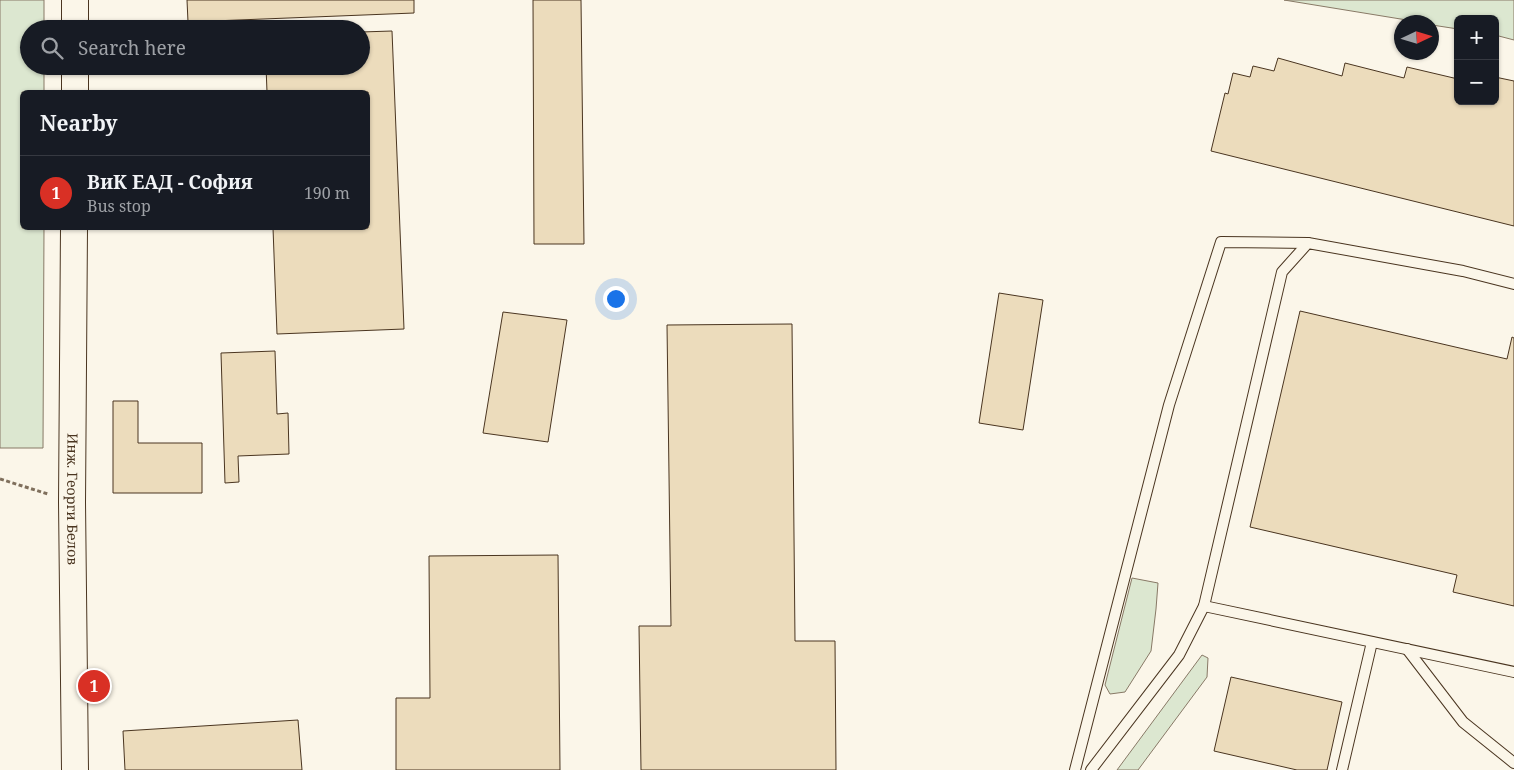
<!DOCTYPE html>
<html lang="en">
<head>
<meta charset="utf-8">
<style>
	:root { --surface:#171b24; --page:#20242c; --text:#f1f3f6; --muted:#9ea1a6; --line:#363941; --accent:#d93025 }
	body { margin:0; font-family:"Noto Serif",serif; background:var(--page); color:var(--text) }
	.controls { position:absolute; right:15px; top:15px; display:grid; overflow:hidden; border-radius:8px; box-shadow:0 1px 4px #0004 }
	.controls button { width:45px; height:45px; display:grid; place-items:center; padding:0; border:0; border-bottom:1px solid var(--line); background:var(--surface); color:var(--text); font:25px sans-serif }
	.compass { position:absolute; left:1394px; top:15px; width:45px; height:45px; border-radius:50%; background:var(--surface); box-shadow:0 1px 4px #0004; rotate:86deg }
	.you { position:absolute; left:615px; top:298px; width:18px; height:18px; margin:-12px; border:4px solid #fff; border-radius:50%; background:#1a73e8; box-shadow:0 0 0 8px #1a73e833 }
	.badge { display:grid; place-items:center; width:32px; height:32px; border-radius:50%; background:var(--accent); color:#fff; font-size:16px; font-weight:700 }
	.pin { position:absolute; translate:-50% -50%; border:2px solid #fff; box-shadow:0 1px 5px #0006 }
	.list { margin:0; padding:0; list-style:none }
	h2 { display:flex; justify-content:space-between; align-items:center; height:65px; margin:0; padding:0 20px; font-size:21px }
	h2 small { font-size:16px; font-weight:400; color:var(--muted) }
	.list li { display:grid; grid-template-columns:32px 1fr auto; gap:15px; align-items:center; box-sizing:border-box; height:75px; padding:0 20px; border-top:1px solid var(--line) }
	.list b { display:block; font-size:19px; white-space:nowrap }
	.list p { margin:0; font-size:16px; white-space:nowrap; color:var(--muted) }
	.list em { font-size:16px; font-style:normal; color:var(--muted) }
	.icon { flex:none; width:28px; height:28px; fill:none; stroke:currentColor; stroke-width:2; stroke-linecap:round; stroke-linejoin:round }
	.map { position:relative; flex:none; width:1514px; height:770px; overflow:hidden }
	.search { position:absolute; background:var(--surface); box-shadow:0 1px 4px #0004; left:20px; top:20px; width:350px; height:55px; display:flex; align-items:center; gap:12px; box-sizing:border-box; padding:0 18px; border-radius:28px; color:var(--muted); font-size:19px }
	.panel { position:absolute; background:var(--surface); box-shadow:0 1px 4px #0004; left:20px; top:90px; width:350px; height:140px; border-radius:8px }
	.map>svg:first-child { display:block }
	.green { fill:#dce7d0; stroke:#887966 }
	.building { fill:#ecdcbc; stroke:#4a3520 }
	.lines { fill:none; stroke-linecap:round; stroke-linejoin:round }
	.service-casing { stroke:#4a3520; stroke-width:12 }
	.tertiary-casing { stroke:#4a3520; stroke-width:28 }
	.path { stroke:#7f6f5c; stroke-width:3; stroke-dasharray:4 2.5; stroke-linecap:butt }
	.service { stroke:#fbf6e9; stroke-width:10 }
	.tertiary { stroke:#fbf6e9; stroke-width:26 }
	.labels { text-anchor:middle; stroke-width:4; stroke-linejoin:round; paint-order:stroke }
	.street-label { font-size:14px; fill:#4a3520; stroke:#fbf6e9 }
</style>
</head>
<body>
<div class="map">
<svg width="1514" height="770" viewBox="0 0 1514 770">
	<rect width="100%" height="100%" fill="#fbf6e9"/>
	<g class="green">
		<polygon points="0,0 44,0 44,29 29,29 29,66 44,66 44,92 22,92 22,228 44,228 43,448 0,448"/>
		<polygon points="1284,0 1514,0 1514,40 1495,35 1495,19 1458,19 1458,29 1432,25 1432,22 1419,22"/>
		<polygon points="1132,578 1158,583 1156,609 1151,651 1125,692 1110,694 1105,685"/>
		<polygon points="1202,655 1208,658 1207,677 1138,770 1117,770"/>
	</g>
	<g class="building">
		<polygon points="187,0 414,0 414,13 188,22"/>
		<polygon points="533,0 581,0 584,244 534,244"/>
		<polygon points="392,31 404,329 277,334 273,228 368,228 368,92 267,92 266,66 361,66 361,32"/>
		<polygon points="1278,58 1342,76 1345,63 1404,78 1407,67 1458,79 1458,101 1495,101 1495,77 1514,81 1514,226 1211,151 1225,93 1228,94 1233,73 1250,77 1253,66 1274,71"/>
		<polygon points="999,293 1043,300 1023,430 979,423"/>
		<polygon points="1300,311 1507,359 1512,337 1514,338 1514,606 1453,592 1457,575 1250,527"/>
		<polygon points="503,312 567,320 548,442 483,433"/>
		<polygon points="792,324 795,641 835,641 836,770 641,770 639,626 671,626 667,325"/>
		<polygon points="275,351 277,414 288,413 289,454 238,456 239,482 225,483 221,353"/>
		<polygon points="113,401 138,401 138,443 202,443 202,493 113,493"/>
		<polygon points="558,555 560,770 396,770 396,698 430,698 429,556"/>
		<polygon points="1231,677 1342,702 1327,770 1297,770 1214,751"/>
		<polygon points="298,720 302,770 125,770 123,731"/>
	</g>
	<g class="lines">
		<g class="service-casing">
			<g id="service">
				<polyline points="1204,606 1514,672"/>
				<polyline points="1407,649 1463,722 1514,763"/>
				<polyline points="1075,770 1169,405 1221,242 1308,243"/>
				<polyline points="1091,770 1179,655 1204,606 1282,272 1308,243 1463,271 1514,284"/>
				<polyline points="1342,770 1372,642"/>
			</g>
		</g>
		<g class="tertiary-casing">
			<g id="tertiary">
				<polyline points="75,29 75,0"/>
				<polyline points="75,92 75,66"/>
				<path id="s1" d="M74,228L72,502L75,770"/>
			</g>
		</g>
		<polyline class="path" points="0,479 48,494"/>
		<use href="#service" class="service"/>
		<use href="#tertiary" class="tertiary"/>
	</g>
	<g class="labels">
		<g class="street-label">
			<text dy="5" stroke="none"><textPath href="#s1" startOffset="271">Инж. Георги Белов</textPath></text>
		</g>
	</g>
</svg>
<div class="controls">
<button>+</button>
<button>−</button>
</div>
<svg class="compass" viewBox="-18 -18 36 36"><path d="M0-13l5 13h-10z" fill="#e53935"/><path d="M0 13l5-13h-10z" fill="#9ea1a6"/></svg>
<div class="you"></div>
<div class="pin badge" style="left:94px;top:686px">1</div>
<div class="search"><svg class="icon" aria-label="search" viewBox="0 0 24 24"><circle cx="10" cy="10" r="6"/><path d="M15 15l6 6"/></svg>Search here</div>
<section class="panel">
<h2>Nearby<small></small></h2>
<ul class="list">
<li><span class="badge">1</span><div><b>ВиК ЕАД - София</b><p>Bus stop</p></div><em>190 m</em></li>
</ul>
</section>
</div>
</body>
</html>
